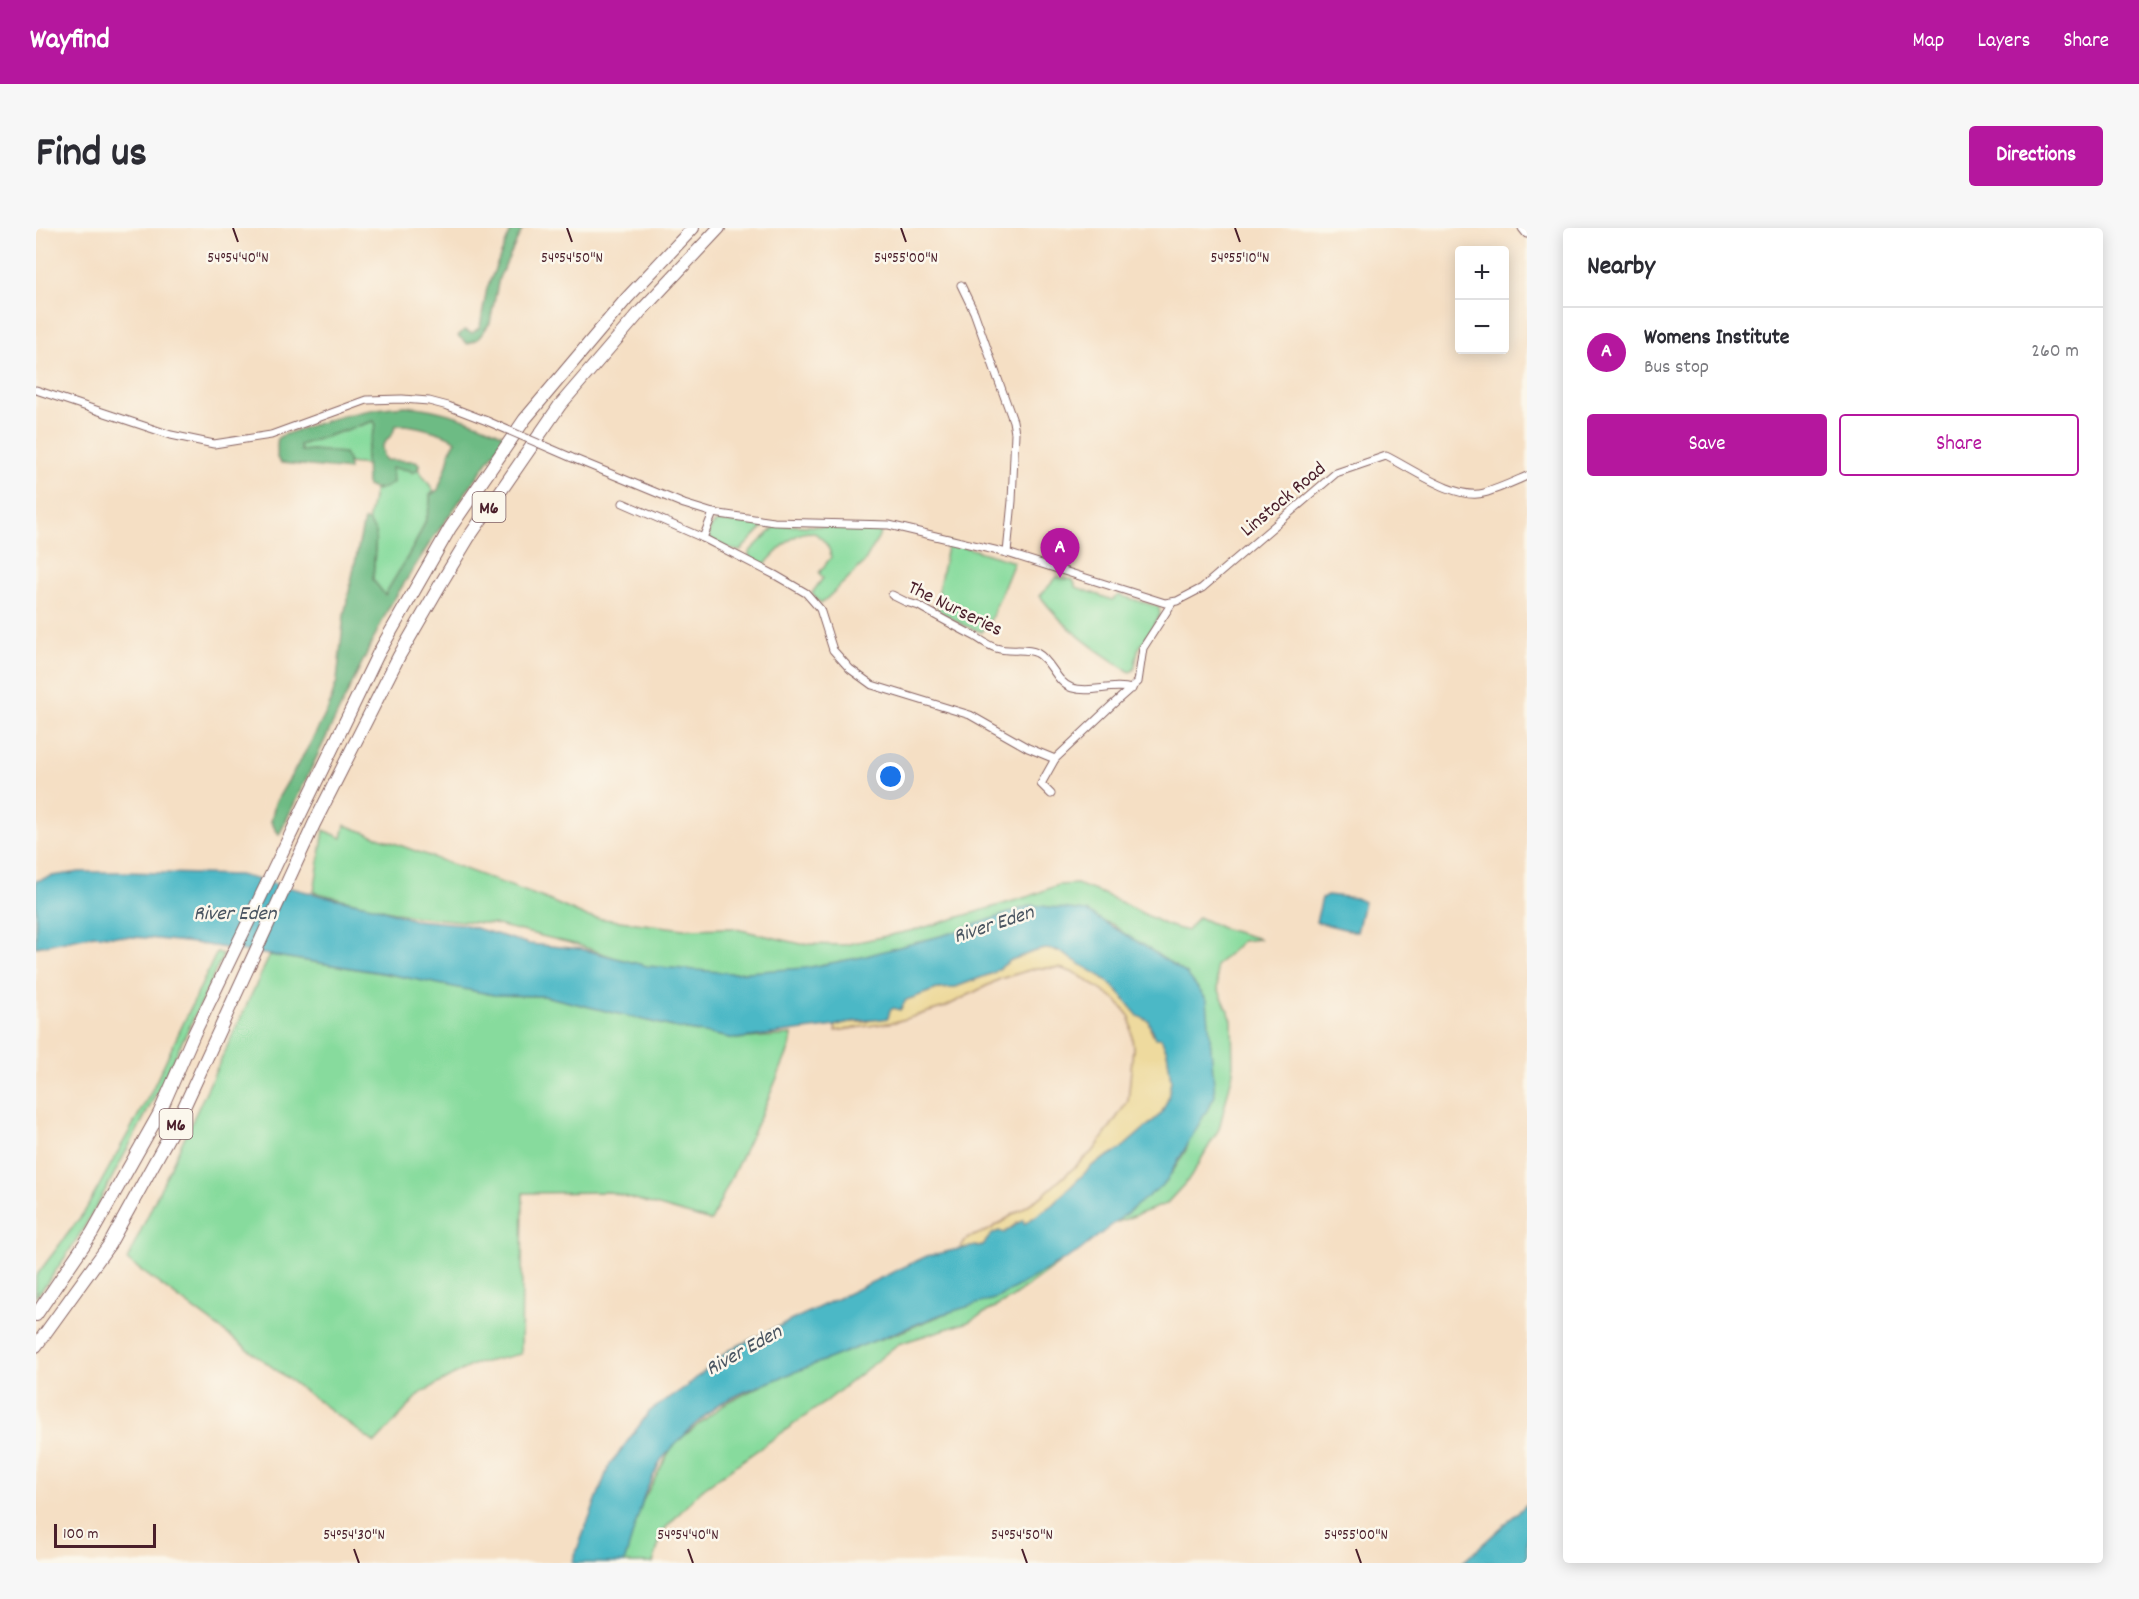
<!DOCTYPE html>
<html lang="en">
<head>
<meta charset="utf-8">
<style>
	:root { --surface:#fff; --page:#f7f7f7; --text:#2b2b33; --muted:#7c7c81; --line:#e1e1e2; --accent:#b5179e }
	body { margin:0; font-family:Dekko,sans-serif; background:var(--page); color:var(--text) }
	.controls { position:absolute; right:18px; top:18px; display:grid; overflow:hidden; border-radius:6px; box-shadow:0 3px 15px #0003 }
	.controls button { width:54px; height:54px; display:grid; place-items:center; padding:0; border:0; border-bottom:2px solid var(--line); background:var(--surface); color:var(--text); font:30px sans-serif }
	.scale { position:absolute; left:18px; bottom:15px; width:102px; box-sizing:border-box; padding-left:6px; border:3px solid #4a1f2b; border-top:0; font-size:16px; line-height:21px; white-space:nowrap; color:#4a1f2b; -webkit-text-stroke:4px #fbf7ec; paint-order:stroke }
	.you { position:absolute; left:855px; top:549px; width:21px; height:21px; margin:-15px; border:4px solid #fff; border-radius:50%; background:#1a73e8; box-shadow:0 0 0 9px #1a73e833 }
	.badge { display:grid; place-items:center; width:39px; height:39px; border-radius:50%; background:var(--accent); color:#fff; font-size:20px; font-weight:700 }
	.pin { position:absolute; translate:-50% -50px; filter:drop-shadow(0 2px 3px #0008) }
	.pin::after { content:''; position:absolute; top:32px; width:21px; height:18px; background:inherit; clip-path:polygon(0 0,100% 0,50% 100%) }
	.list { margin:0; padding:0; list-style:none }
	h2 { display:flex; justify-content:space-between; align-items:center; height:78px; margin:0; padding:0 24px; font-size:26px }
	h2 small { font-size:20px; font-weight:400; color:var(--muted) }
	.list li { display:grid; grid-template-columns:39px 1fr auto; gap:18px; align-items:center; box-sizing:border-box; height:90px; padding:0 24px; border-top:2px solid var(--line) }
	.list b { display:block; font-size:22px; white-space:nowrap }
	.list p { margin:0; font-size:20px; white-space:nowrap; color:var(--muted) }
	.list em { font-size:20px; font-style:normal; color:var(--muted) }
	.actions { display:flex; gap:12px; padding:18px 24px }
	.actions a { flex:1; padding:14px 0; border:2px solid var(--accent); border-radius:6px; text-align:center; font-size:21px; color:var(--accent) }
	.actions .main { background:var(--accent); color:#fff }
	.map { position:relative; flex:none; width:1491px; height:1335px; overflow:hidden; border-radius:6px }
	header { display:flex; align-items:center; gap:36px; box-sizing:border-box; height:84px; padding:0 30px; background:var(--accent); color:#fff }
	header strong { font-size:28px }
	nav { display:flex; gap:33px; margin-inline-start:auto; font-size:21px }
	.intro { display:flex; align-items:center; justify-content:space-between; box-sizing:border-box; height:144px; padding:0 36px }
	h1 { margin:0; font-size:42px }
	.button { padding:15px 27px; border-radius:6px; background:var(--accent); color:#fff; font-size:21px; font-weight:700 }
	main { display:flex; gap:36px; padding:0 36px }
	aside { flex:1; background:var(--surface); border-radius:6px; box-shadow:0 3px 15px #0003 }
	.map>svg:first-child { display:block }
	.green { fill:#87db9d; stroke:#687d64; stroke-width:1.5 }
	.forest { fill:#6dbb84; stroke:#5c6d58; stroke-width:1.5 }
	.sand { fill:#eeda9e; stroke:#9c7c64; stroke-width:1.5 }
	.water { fill:#4bb8c6; stroke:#4a6c78; stroke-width:1.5 }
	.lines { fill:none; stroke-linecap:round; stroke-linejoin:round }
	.minor-casing { stroke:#866261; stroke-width:9 }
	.secondary-casing { stroke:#866261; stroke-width:11 }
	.motorway-casing { stroke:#866261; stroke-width:14 }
	.minor { stroke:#fff; stroke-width:7 }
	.secondary { stroke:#fff; stroke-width:9 }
	.motorway { stroke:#fff; stroke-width:12 }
	.minor-bridge-casing { stroke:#866261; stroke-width:9; stroke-linecap:butt }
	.minor-bridge { stroke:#fff; stroke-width:7 }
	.ticks { fill:none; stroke:#4a1f2b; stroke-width:2 }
	.labels { text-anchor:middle; stroke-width:5; stroke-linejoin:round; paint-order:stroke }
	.shield { fill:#fbf7ec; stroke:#7f6065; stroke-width:1.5 }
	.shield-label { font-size:18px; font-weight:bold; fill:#4a1f2b }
	.street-label { font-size:20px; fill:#4a1f2b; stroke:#fbf7ec }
	.water-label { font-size:21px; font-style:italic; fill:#4a5561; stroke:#fbf7ec }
	.ticks-label { font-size:15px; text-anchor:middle; fill:#4a1f2b; stroke:#fbf7ec; stroke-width:5; stroke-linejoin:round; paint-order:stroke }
</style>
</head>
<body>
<header>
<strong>Wayfind</strong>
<nav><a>Map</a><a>Layers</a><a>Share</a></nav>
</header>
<div class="intro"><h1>Find us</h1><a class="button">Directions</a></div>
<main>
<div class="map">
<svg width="1491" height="1335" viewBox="0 0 1491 1335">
	<rect width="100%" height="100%" fill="#fbf7ec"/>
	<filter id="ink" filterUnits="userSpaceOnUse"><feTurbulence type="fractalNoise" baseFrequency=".0167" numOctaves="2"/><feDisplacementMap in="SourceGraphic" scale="12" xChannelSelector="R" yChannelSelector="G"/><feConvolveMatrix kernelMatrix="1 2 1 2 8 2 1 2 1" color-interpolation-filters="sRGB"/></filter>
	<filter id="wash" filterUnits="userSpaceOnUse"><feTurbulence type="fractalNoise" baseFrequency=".008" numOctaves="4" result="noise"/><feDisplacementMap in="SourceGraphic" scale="24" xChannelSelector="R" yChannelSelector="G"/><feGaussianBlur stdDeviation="1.35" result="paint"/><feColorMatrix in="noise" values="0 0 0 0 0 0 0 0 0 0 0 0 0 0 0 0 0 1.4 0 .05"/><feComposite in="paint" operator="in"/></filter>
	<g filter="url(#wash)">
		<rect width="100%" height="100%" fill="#f5dfc4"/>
		<g class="green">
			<polygon points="338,193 340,197 330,225 331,237 312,235 312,232 277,222 265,223 263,221 264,217"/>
			<path d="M355,240L382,241L398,263L394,267C397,295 363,342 349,367L337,352L340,305L332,294L339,261L342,262Z"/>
			<path d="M685,293L729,297L704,323C693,322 679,317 673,309C673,300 677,294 685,293Z"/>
			<path d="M741,297L842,300L845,305L828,335L785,376L776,365L787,350L783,345L795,329C794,320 790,315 784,309C766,292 739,326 727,338L713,329V324Z"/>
			<polygon points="912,314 978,334 955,391 946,404 927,397 902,382 903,359"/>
			<path d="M1021,349L1037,352L1040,359L1076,372L1083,367L1123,379L1124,387L1102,422L1098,442L1094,444C1060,423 1028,400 1004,368Z"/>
			<polygon points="309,597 510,671 551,689 648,701 696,700 765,716 808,717 883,701 994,668 1022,657 1041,656 1070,667 1130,697 1151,703 1162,689 1186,700 1224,711 1206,713 1180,738 1182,760 1196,792 1197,844 1183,901 1154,950 1130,976 1079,995 974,1071 932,1094 862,1116 792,1172 665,1262 627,1303 617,1335 588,1335 596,1293 637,1217 688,1176 780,1131 857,1107 923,1080 1088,972 1136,945 1150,922 1169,870 1142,748 1076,696 1034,683 847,730 788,736 740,751 617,743 542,717 457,696 374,688 278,664 288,602 306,610"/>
			<path d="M181,724L187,727C155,797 122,865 85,933C60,980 34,1027 0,1069V1048L49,983L114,866Z"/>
			<polygon points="234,727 382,751 458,767 508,768 641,800 700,811 756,807 754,819 730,876 675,993 574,964 487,965 485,1126 436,1137 385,1165 339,1215 91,1032"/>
		</g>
		<g class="forest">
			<polygon points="476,0 487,0 463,50 454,95 442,111 432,116 422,108 428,102 436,105 444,99 451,60"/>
			<path d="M370,178C406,181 437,192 470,208L395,313L353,379L243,607L235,594L239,575L274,516L292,481L301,453L308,387L328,292L332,293L340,304L337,352L349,367C363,341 397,295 394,267L402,262L411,237L414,223L420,213C410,205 370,194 359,198L357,205L346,218L347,228L350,232L380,233L384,237L381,242L377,245L373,242L356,240L357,255C348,262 342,262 331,258L330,225L340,197L338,193L264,217L265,223L277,222L308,225L312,232L313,242L245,235L241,230C242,223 240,216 242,210L245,208C286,193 326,180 370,178Z"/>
		</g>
		<path class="sand" d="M1009,721C1031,722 1067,746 1082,763C1092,774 1097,787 1112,792L1116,806L1125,810L1131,823L1135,852L1132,871L1125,886L1085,921L1057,937L1016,977L988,996L982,994L967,1006L963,1003L956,1006L947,1017L923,1021L932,1010L953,1002L1006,968L1059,921L1092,873L1097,820L1094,789L1080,772L1041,746L1024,740H1000L964,751L909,779L859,794L800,803L799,798L808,794H831L870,772L901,761L917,760L957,745L975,732L999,723Z"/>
		<g class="water">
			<path d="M44,644H89L203,647L287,668L336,678L378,692L426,696L493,716L545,721L611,738L696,745L769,740L826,729L915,705L996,677L1050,683L1107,717L1151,746L1171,772L1179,868L1130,954L1042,1024L961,1070L904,1087L708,1164L683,1176L655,1200L625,1232L609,1265L588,1335H536L573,1238L614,1183L651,1158L693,1122L891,1028L923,1021L947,1017L956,1006L963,1003L968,1005L987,992L988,996L1016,977L1057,937L1085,921L1125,886L1132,871L1135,852L1131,823L1125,810H1119L1112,792L1102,788L1081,762L1066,749L1021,722L1009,721L999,723L975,732L957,745L917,760L901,761L870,772L864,782L858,780L854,782L852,790C834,794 816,791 799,798L700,811L641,800L508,768L458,767L347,745L158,715L112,710L58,707L0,719V653L16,648Z"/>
			<polygon points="1291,667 1320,670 1328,674 1321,704 1280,694 1286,670"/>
			<polygon points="1491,1276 1491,1335 1426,1335"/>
		</g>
	</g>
	<g filter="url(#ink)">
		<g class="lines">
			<g class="minor-casing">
				<g id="minor">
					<polyline points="925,57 938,84 977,193 979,205 976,273 971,325"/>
					<polyline points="0,162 135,207 178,216 235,207 331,172 366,171 393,173 412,178 451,193"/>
					<path d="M534,229L648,276L677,285L738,294L853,297L971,325L1129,375L1141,373L1166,360L1300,245L1350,228C1375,240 1420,273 1448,265C1462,261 1477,254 1491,248"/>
					<polyline points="587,275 667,310 739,347 770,365 784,381 797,422 814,441 836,457 934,487 992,520 1019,531"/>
					<polyline points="667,310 677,285"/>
					<path d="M856,367L870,374L883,378C902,389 921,399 940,409C946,413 953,418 960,420C974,425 988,419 1001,425C1016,433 1020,455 1036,460C1056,466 1076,455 1096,461"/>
					<polyline points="1015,566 1005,556 1019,531 1076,477 1102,454 1107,420 1136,375"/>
				</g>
			</g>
			<g class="secondary-casing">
				<polyline id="secondary" points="1487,0 1491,5"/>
			</g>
			<g class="motorway-casing">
				<g id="motorway">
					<polyline points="0,1087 56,1005 123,886 158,806 342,426 414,300 489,191 591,70 657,0"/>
					<polyline points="0,1118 73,1017 143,890 278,596 363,428 404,357 433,309 524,177 604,84 683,0"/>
				</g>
			</g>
			<use href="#minor" class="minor"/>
			<use href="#secondary" class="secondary"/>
			<use href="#motorway" class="motorway"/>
			<g class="minor-bridge-casing">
				<polyline id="minor-bridge" points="451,193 534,229"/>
			</g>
			<use href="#minor-bridge" class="minor-bridge"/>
		</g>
	</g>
	<path class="ticks" d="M197,0L202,14M531,0L536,14M865,0L870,14M1199,0L1204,14M318,1321L323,1335M652,1321L657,1335M986,1321L991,1335M1320,1321L1325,1335"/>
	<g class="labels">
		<g class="shield">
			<rect x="436.5" y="264" width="33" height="30" rx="4.5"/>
			<rect x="123.5" y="881" width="33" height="30" rx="4.5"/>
		</g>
		<g class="shield-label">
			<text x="453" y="285">M6</text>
			<text x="140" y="902">M6</text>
		</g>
		<g class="street-label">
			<text transform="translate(1246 270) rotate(-40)" y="7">Linstock Road</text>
			<text transform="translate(920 379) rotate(26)" y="7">The Nurseries</text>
		</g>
		<g class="water-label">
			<text x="199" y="691">River Eden</text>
			<text transform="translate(957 695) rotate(-18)" y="7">River Eden</text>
			<text transform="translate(707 1121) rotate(-29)" y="7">River Eden</text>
		</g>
	</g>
	<g class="ticks-label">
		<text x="202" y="34">54°54'40"N</text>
		<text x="536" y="34">54°54'50"N</text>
		<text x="870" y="34">54°55'00"N</text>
		<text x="1204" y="34">54°55'10"N</text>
		<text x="318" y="1311">54°54'30"N</text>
		<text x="652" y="1311">54°54'40"N</text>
		<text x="986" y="1311">54°54'50"N</text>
		<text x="1320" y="1311">54°55'00"N</text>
	</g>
</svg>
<div class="controls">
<button>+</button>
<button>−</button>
</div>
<div class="scale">100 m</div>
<div class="you"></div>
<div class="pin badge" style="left:1024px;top:350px">A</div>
</div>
<aside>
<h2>Nearby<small></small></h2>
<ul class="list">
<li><span class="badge">A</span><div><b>Womens Institute</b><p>Bus stop</p></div><em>260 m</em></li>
</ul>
<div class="actions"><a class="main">Save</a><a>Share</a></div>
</aside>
</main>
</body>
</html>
